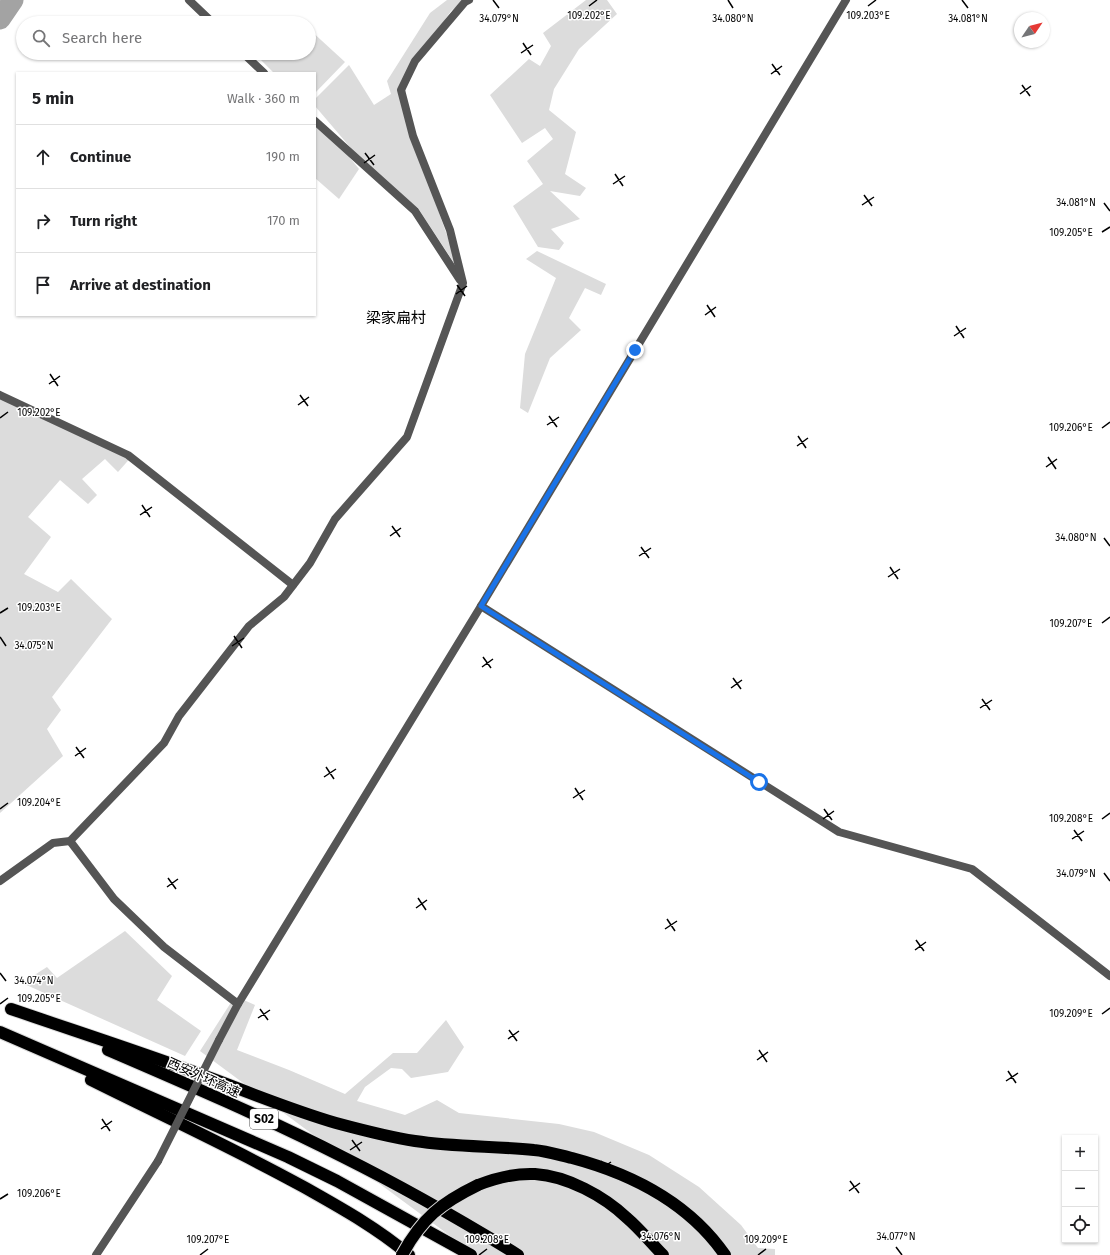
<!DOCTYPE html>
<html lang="en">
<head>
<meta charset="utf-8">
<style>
	:root { --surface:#fff; --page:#f2f2f2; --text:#202124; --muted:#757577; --line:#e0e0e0 }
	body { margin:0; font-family:"Fira Sans","Noto Sans SC",sans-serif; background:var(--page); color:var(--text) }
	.controls { position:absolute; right:12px; bottom:12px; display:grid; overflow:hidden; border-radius:0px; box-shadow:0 1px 3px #0004 }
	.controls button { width:36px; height:36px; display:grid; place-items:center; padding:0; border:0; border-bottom:1px solid var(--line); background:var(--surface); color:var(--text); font:20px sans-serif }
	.compass { position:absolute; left:1014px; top:12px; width:36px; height:36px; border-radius:50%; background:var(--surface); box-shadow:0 1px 3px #0004; rotate:55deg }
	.stop { position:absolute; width:12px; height:12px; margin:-9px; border:3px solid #1a73e8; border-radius:50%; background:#fff }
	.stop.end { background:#1a73e8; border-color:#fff; box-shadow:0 1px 4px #0008 }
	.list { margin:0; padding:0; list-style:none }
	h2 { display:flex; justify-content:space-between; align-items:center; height:52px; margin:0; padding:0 16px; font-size:17px }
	h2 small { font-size:13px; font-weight:400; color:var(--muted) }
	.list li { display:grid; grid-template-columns:26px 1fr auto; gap:12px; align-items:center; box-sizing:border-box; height:64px; padding:0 16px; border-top:1px solid var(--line) }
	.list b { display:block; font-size:15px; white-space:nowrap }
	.list em { font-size:13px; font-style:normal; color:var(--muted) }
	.icon { flex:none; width:22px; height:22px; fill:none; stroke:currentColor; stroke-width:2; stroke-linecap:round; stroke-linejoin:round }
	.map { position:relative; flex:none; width:1110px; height:1255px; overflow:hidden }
	.search { position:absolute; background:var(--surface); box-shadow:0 1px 3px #0004; left:16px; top:16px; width:300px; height:44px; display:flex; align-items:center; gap:10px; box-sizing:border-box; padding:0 14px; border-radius:22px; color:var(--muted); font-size:15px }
	.panel { position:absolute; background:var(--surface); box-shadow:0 1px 3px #0004; left:16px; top:72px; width:300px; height:244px; border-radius:0px }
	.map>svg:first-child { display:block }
	.green { fill:#dcdcdc }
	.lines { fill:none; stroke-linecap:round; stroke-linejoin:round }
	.river { stroke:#a3a3a3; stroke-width:21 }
	.highway-casing { stroke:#dbdbdb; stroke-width:14 }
	.street { stroke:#555; stroke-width:8 }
	.highway { stroke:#000; stroke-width:12 }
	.highway-bridge-casing { stroke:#dbdbdb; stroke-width:14; stroke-linecap:butt }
	.street-bridge { stroke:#555; stroke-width:8 }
	.highway-bridge { stroke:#000; stroke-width:12 }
	.route { stroke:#1a73e8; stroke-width:5 }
	.ticks { fill:none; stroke:#000; stroke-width:1.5 }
	.labels { text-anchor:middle; stroke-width:3; stroke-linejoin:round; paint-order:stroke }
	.shield { fill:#fff; stroke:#4c4c4c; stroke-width:1 }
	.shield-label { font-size:12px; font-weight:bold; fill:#000 }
	.street-label { font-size:13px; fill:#000; stroke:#fff }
	.quarter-label { font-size:15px; fill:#000; stroke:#fff }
	.ticks-label { font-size:10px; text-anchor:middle; fill:#000; stroke:#fff; stroke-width:3; stroke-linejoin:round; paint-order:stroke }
</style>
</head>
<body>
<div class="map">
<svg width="1110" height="1255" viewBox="0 0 1110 1255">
	<rect width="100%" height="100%" fill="#fff"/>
	<g class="green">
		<polygon points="447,0 464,0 451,11 406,74 405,117 460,272 418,208 373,174 315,106 315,99 349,65 374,105 391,94 387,81 430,13"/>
		<polygon points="586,0 607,0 617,14 579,49 554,89 549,110 576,132 565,174 586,188 580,196 550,191 580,219 551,229 564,243 559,250 538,247 513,206 543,184 527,161 553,139 545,128 522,143 490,95 529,59 540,66 551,46 543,33"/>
		<polygon points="309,29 345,62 315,93 315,73 274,73 261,60 267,53 309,53"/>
		<polygon points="315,115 359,169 339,199 315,178"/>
		<polygon points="537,251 606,284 601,295 585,288 569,318 581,330 550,358 528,413 520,408 525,354 556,278 526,259"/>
		<polygon points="0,393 133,455 118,472 105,459 82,479 97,495 88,504 60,480 28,517 51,537 24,574 58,592 71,579 112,619 52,697 61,710 47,729 63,756 0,813"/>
		<polygon points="125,931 172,976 157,1000 201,1031 185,1056 22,983 47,967 57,978"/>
		<polygon points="237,997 255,1005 237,1050 289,1070 345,1094 393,1053 417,1053 446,1020 464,1047 448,1072 411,1078 402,1069 391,1068 365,1087 357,1101 405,1115 437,1100 459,1113 559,1124 594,1132 649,1155 699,1187 741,1225 758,1248 775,1249 775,1255 476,1255 200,1051 230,1004"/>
	</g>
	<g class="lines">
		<polyline class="river" points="0,19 13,0"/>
		<g class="highway-casing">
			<g id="highway">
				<path d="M11,1009C72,1030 134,1050 194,1072C241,1089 288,1109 336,1123C362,1130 388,1137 415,1141C454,1147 495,1146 534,1150C547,1151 559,1155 572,1158C632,1174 689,1203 725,1255"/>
				<polyline points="0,1032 288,1157 337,1181 471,1255"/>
				<path d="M108,1050C187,1084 266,1118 343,1157C403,1187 461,1220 518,1255"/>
				<path d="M91,1080C161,1115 233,1148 302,1186C339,1207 376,1227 409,1255"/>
				<path d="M478,1185C496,1178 515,1173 535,1174C567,1176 604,1196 627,1218C640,1229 651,1243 663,1255"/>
			</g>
		</g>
		<g class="street">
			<polyline points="189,0 213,23"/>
			<polyline points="243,53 264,73"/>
			<polyline points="315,121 415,211 460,280"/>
			<polyline points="0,395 128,455 293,585"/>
			<polyline points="481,606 839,832 972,869 1110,976"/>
			<polyline points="70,841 114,899 164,947 238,1004"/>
			<polyline points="0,881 53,843 70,841 164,743 179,716 249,626 284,597 310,563 335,519 407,437 463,283 450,230 413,136 401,90 415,61 465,2 469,0"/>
			<polyline points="219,1040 238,1004 481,606 846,0"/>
			<polyline points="96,1255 158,1161"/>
		</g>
		<use href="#highway" class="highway"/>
		<g class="highway-bridge-casing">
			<path id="highway-bridge" d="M402,1255C422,1218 441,1203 478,1185"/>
		</g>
		<polyline class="street-bridge" points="158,1161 219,1040"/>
		<use href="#highway-bridge" class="highway-bridge"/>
	</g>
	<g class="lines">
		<polyline class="route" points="635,350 481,606 759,782"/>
	</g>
	<path class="ticks" d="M493,0L499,8M728,0L733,8M962,0L968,8M589,6L597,0M868,6L876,0M523,43L531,55M521,53L533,45M772,64L780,75M771,74L782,66M1022,85L1030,96M1020,94L1031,86M365,153L374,165M364,163L375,155M615,174L623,186M613,184L625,176M864,195L872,206M1104,203L1110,211M862,205L874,197M1102,232L1110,227M457,285L465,296M456,294L467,286M707,305L715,317M705,315L716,307M956,326L964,338M954,336L966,328M50,374L58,386M49,384L60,376M300,395L308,406M298,405L309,397M549,416L557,427M0,418L8,412M547,425L559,417M1102,428L1110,422M798,436L806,448M797,446L808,438M1048,457L1056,469M1046,467L1057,459M142,505L150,517M140,515L152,507M392,526L400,537M390,536L401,528M1104,538L1110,546M641,547L649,558M639,556L651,548M890,567L898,579M888,577L900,569M0,613L8,608M1102,623L1110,617M234,636L242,648M0,637L6,646M232,646L244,638M483,657L491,668M482,667L493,659M733,678L741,689M731,688L742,680M982,699L990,710M980,708L992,700M76,747L84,758M75,756L86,748M326,767L334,779M324,777L336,769M575,788L583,800M573,798L585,790M0,809L8,803M824,809L832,820M823,819L834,811M1102,819L1110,813M1074,830L1082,841M1072,839L1084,831M1104,873L1110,881M168,878L176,889M167,887L178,879M418,898L426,910M416,908L427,900M667,919L675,931M665,929L677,921M916,940L924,951M915,950L926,942M0,973L6,981M0,1004L8,998M260,1009L268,1020M1102,1014L1110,1008M258,1018L270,1010M509,1030L517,1041M508,1039L519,1031M759,1050L767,1062M757,1060L768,1052M1008,1071L1016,1083M1006,1081L1018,1073M102,1119L110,1131M101,1129L112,1121M352,1140L360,1151M350,1150L362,1142M601,1161L609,1172M599,1170L611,1162M850,1181L859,1193M849,1191L860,1183M0,1199L8,1194M661,1247L667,1255M896,1247L902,1255M200,1255L208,1249M479,1255L487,1249M758,1255L766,1249"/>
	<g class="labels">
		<rect class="shield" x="250" y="1109" width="28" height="20" rx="3"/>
		<g class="shield-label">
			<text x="264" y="1123">S02</text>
		</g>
		<g class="street-label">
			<text transform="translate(204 1077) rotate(24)" y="5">西安外环高速</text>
		</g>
		<g class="quarter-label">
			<text x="396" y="323">梁家扁村</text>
		</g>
	</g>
	<g class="ticks-label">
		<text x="589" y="19">109.202°E</text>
		<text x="868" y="19">109.203°E</text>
		<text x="499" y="22">34.079°N</text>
		<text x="733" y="22">34.080°N</text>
		<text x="968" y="22">34.081°N</text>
		<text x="1076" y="206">34.081°N</text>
		<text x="1071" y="236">109.205°E</text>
		<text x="39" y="416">109.202°E</text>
		<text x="1071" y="431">109.206°E</text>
		<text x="1076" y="541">34.080°N</text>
		<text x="39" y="611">109.203°E</text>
		<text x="1071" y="627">109.207°E</text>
		<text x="34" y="649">34.075°N</text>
		<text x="39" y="806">109.204°E</text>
		<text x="1071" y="822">109.208°E</text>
		<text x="1076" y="877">34.079°N</text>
		<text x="34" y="984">34.074°N</text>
		<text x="39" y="1002">109.205°E</text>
		<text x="1071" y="1017">109.209°E</text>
		<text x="39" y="1197">109.206°E</text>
		<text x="661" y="1240">34.076°N</text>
		<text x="896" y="1240">34.077°N</text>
		<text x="208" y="1243">109.207°E</text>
		<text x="487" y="1243">109.208°E</text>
		<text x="766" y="1243">109.209°E</text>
	</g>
</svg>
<div class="controls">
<button>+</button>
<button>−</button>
<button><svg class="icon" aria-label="locate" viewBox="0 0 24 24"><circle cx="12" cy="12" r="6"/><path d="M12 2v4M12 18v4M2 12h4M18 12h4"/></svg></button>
</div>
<svg class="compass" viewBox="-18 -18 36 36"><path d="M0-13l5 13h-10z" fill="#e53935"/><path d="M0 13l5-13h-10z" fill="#757577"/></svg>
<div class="stop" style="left:759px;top:782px"></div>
<div class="stop end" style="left:635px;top:350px"></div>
<div class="search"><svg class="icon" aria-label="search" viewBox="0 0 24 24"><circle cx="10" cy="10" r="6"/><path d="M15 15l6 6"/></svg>Search here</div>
<section class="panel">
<h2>5 min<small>Walk · 360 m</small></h2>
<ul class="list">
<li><svg class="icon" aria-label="ahead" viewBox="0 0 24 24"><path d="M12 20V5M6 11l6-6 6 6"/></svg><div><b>Continue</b></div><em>190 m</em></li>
<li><svg class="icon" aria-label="right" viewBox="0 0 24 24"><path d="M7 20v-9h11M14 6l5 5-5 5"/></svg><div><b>Turn right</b></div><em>170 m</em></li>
<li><svg class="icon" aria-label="arrive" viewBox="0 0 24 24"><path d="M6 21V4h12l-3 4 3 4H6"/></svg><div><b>Arrive at destination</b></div></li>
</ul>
</section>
</div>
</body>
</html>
